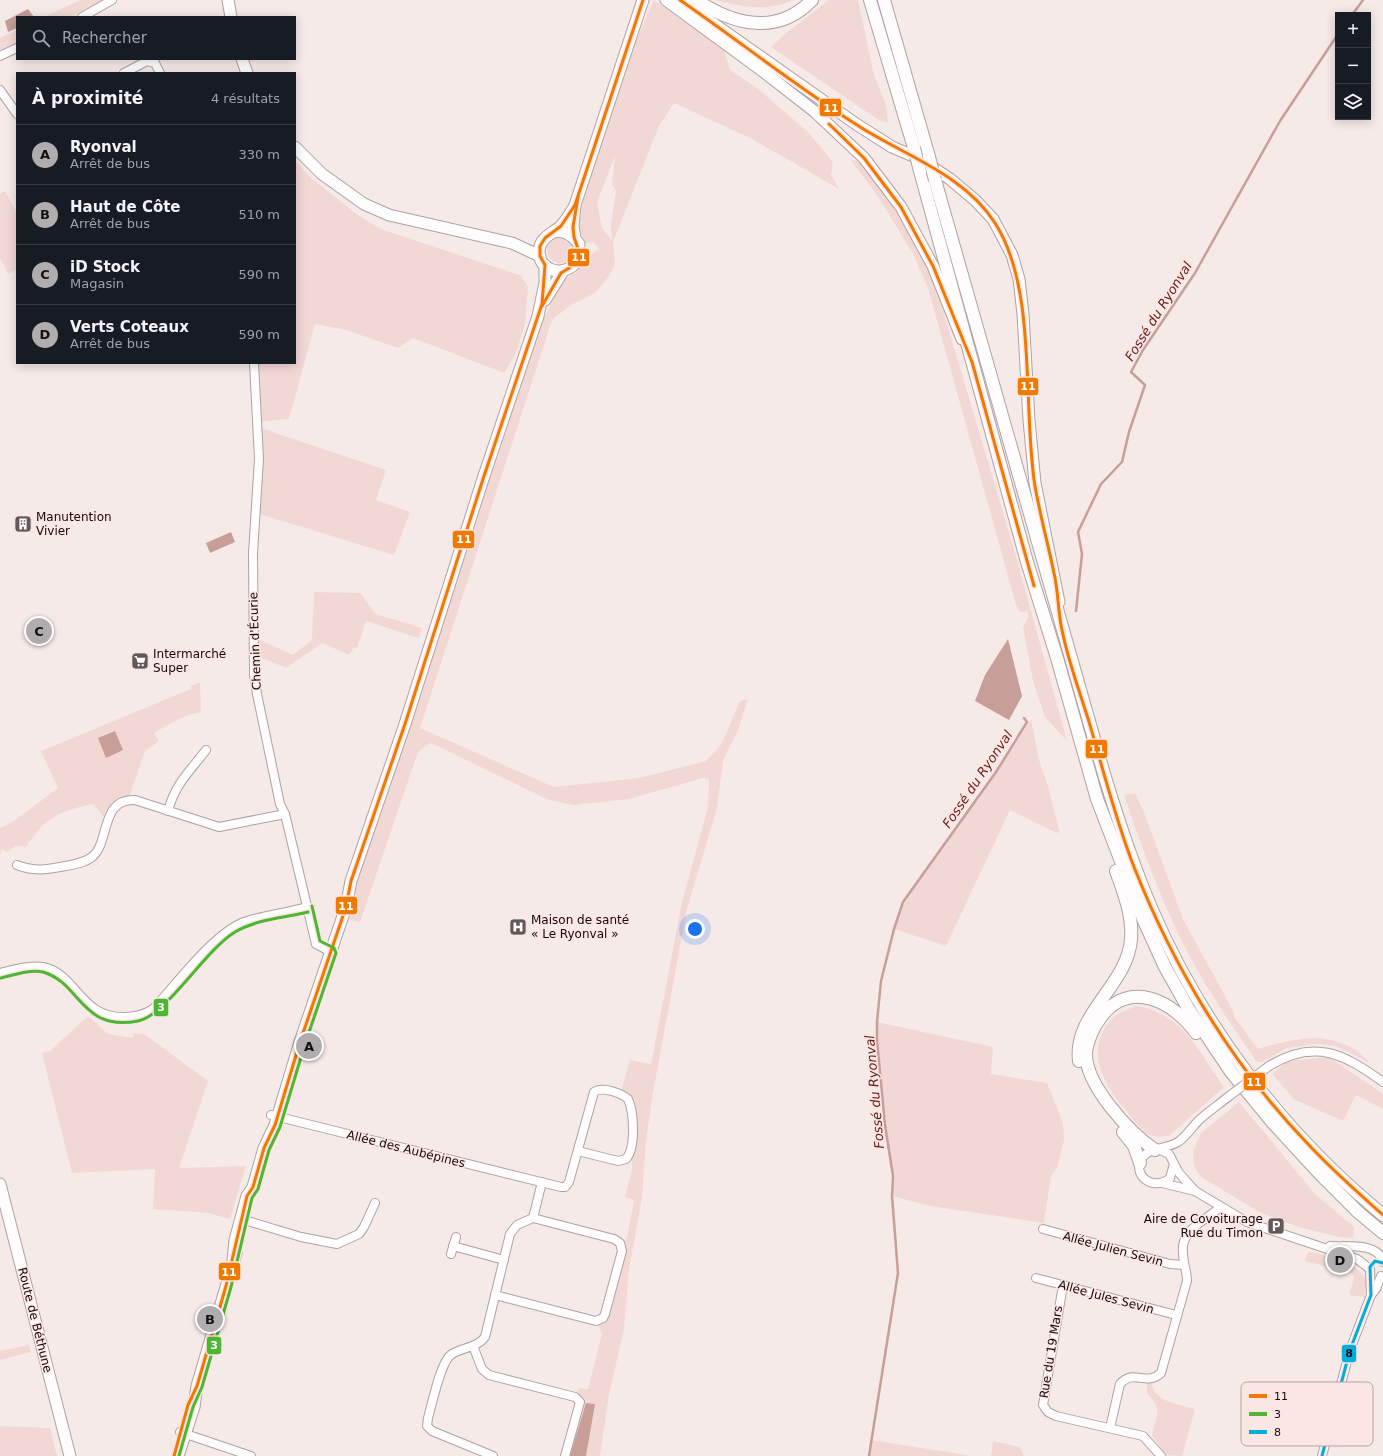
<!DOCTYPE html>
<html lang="fr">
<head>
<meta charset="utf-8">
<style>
	:root { --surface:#171b24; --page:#20242c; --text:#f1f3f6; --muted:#9ea1a6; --line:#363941; --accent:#b1adae }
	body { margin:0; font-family:"DejaVu Sans",sans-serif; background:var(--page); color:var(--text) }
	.controls { position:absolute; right:12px; top:12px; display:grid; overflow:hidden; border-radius:0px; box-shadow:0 2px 10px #0003 }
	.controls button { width:36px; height:36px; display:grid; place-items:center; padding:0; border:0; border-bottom:1px solid var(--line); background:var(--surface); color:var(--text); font:20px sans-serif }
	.you { position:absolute; left:695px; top:929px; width:14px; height:14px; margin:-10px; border:3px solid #fff; border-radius:50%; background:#1a73e8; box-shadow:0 0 0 6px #1a73e833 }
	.badge { display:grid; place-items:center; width:26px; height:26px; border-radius:50%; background:var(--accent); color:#111; font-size:13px; font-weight:700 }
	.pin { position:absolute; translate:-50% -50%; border:2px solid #fff; box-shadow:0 1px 4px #0006 }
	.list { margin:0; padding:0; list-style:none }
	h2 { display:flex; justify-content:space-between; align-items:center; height:52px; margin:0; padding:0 16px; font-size:17px }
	h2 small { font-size:13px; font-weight:400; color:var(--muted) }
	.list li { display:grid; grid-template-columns:26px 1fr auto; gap:12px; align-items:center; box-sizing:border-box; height:60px; padding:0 16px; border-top:1px solid var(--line) }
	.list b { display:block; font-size:15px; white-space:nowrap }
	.list p { margin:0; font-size:13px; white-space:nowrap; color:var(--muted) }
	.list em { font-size:13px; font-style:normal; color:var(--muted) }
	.icon { flex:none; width:22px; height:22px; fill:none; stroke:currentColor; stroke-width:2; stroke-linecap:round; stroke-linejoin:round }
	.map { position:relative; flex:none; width:1383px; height:1456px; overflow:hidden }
	.search { position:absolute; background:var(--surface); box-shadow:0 2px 10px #0003; left:16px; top:16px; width:280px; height:44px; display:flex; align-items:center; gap:10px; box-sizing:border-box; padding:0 14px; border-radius:0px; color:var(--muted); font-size:15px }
	.panel { position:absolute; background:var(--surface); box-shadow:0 2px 10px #0003; left:16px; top:72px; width:280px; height:292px; border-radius:0px }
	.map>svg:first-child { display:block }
	.green { fill:#f2d8d5; fill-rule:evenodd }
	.water { fill:#c79e98 }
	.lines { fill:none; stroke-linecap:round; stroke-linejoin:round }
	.stream { stroke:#c79e98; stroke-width:2.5 }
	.minor-casing { stroke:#ada2a1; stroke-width:10 }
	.major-casing { stroke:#ada2a1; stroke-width:13 }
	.highway-casing { stroke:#ada2a1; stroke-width:14 }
	.minor { stroke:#fefcfc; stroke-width:8 }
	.major { stroke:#fefcfc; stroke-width:11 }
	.highway { stroke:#fefcfc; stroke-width:12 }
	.minor-bridge-casing { stroke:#ada2a1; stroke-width:10; stroke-linecap:butt }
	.highway-bridge-casing { stroke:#ada2a1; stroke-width:14; stroke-linecap:butt }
	.minor-bridge { stroke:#fefcfc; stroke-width:8 }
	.highway-bridge { stroke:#fefcfc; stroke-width:12 }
	.bus-1-casing { stroke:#fce6e3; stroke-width:6 }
	.bus-2-casing { stroke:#fce6e3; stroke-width:6 }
	.bus-3-casing { stroke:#fce6e3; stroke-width:6 }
	.bus-1 { stroke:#f27900; stroke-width:3 }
	.bus-2 { stroke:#4db633; stroke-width:3 }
	.bus-3 { stroke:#00aedc; stroke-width:3 }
	.labels { text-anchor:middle; stroke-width:3; stroke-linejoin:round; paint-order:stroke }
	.poi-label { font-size:12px; fill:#140908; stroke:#fce6e3; text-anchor:start }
	.street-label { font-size:12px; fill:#140908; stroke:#fce6e3 }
	.water-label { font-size:13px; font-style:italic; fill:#66221b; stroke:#fce6e3 }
	.key { fill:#fce6e3; stroke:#b6a4a1; stroke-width:1 }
	.key-label { font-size:11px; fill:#140908 }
	.line-badge { stroke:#fce6e3; stroke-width:1.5 }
	.badge-label { font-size:11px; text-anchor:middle; font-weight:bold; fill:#fff }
	.pale-badge-label { font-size:11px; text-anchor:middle; font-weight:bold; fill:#111 }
</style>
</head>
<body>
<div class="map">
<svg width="1383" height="1456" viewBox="0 0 1383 1456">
	<rect width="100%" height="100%" fill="#f6eae9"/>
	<g class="green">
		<polygon points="80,0 103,0 70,17 44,17"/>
		<path d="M654,0L724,50L730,70L756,87L809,133L833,162L831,175L839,189L752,139L674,103L659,126L613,242L615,264L608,278L595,293L573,304L555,317L551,323L420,728L554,787L639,778L706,761L721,745L740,701L748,699L738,730L723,761L717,808L687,909L652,1098L645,1150L642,1198L629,1269L624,1329L609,1395L600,1456H565L580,1407L575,1397L579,1388L588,1389L602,1334L596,1321L603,1318L621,1246L627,1238L634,1200L625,1197L632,1168L630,1103L620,1094L630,1060L651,1064L682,902L708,807L709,779L703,778L629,799L573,805L549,800L431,743L420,750L417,755L360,922L352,921L348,918L354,887L404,744L447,606L476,524L485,491L498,457L539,329L561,281L577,272L586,258L599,249L594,242L585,244L578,228L585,192L637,38ZM615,156L612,184L616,191L611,224L612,241L602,228L597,202Z"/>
		<path d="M715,0H794C767,12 743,7 715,0Z"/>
		<polygon points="829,0 858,0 874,75 886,105 888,123 877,119 771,47 785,34"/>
		<polygon points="17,30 17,43 0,51 0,38"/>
		<polygon points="850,159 859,162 881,188 925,259 936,287 1014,549 1067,741 1045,717 1033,681 1023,627 1029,616 1027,611 1020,612 1016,605 928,288 912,252 877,195"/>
		<polygon points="295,160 311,178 358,215 381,229 520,275 528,286 525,325 515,355 504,373 413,338 398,348 346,330 315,324 289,419 258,422 254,363 295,363"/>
		<polygon points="5,191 17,214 17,269 8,274 0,258 0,194"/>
		<circle cx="560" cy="250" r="13"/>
		<polygon points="258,427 386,470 376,500 410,512 394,555 256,513"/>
		<polygon points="314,592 360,593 376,614 422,628 419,638 366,621 357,648 354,647 349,655 322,643 286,668 260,657 258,639 293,655 312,640"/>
		<path d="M200,682L201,712C183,715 169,724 154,733L159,741L145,751L128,800L108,819L102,815L93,804C57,812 46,817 26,847L16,846L7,852L2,849L0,854V828L14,821L58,788L41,751L191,689V686Z"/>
		<polygon points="1031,719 1039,760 1048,786 1060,833 1055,832 1010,810 946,946 894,929 903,902 996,772"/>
		<path d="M1135,793L1144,812L1183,919L1232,1009L1235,1018L1258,1049C1299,1037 1337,1028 1370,1063L1336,1046L1316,1044L1287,1048L1262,1062H1257C1227,1019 1198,976 1176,929C1156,886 1139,840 1124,795Z"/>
		<path d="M1136,1006C1183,1013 1198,1051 1224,1087L1169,1136C1164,1136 1158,1137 1153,1136C1142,1133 1132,1118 1125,1109C1100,1081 1083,1045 1116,1015C1121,1011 1130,1009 1136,1006Z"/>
		<polygon points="88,1016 108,1034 133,1038 134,1033 144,1034 208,1081 179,1168 246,1166 230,1219 208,1213 153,1209 155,1169 72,1173 42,1053 50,1051"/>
		<polygon points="877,1022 993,1047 991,1074 1047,1083 1063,1123 1064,1140 1057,1168 1051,1176 1044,1223 930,1206 892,1196 893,1176 885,1125"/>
		<polygon points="1329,1057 1383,1094 1383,1109 1356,1095 1343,1121 1295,1100 1272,1074 1288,1061"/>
		<polygon points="1239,1102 1315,1194 1354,1227 1353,1238 1339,1237 1298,1227 1259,1212 1201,1177 1194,1166 1193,1151 1201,1133"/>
		<path d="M1308,1252C1323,1253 1363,1265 1367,1282C1368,1286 1365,1293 1364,1297L1349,1295L1354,1278L1352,1273L1305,1261Z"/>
		<polygon points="29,1345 31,1352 0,1360 0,1351"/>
		<path d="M1147,1379H1151C1152,1402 1176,1403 1195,1409L1182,1456L1166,1455L1152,1435C1157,1414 1163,1410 1147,1393Z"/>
		<polygon points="0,1426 50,1428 57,1456 0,1456"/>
		<polygon points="872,1440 972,1456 869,1456"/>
		<polygon points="993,1441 1020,1447 1024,1456 991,1456"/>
	</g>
	<g class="water">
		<polygon points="28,9 34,17 17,17 17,28 8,32 5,21"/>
		<polygon points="231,532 235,542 210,553 206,543"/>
		<polygon points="1008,639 1022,696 1009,720 975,701 985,675"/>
		<polygon points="115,731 123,750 106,758 98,738"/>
		<polygon points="586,1403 595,1404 586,1456 570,1456"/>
	</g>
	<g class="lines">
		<g class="stream">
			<polyline points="1352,15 1363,0"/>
			<polyline points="1076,611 1082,554 1078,532 1101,484 1122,462 1129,432 1145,385 1131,372 1143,350 1195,273 1280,121 1338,34"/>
			<polyline points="869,1456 898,1273 892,1196 893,1176 885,1125 877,1040 877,1022 881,981 894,929 903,902 996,772 1027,722 1024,718"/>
		</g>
		<g class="minor-casing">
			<g id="minor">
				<polyline points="82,17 112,0"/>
				<polyline points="0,56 17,48"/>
				<polyline points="124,73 147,61 155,63 160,73"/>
				<polyline points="0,90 17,114"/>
				<polyline points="254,363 259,459 253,553 254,675 257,694 280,804 285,814 316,944 331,952"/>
				<path d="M168,811C175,784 190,771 206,750"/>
				<path d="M17,865C32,871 45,870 60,867C70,865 83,864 92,857C110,843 100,798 135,800L219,827L285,814"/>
				<path d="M0,973C13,970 29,965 43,967C77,974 80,1018 124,1017C136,1017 144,1015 153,1009C177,984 213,934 244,922C264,915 286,913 307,907"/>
				<path d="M1269,1066C1315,1038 1344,1054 1383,1082"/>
				<path d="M271,1115L561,1187H565L569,1182L594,1092C602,1086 621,1093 628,1099C634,1112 636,1148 626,1159L618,1161L578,1151"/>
				<polyline points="1160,1150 1169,1154 1179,1173 1195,1191"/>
				<path d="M1174,1164L1170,1178C1154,1192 1131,1176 1142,1158C1149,1147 1167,1149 1178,1142C1186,1137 1192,1127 1199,1120C1208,1112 1218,1105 1228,1097"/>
				<polyline points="1162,1183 1195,1191 1247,1222 1357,1259 1370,1269 1371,1295"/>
				<polyline points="241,1219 301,1237 337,1244 359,1234 364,1227 375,1203"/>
				<polyline points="1043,1229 1170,1264 1184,1265"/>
				<polyline points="453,1246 504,1260"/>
				<path d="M1330,1246C1346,1247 1378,1242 1383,1262"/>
				<polyline points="451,1254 456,1237"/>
				<polyline points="1036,1278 1176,1315"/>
				<polyline points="1063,1285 1043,1405 1048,1412 1056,1416 1143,1436 1161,1456"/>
				<polyline points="495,1295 596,1321 603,1318 605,1314 622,1251 620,1243 614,1239 533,1218"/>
				<polyline points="473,1346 482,1369 489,1375 575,1397 580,1402 565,1456"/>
				<path d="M1110,1428L1120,1384C1134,1368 1146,1387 1161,1373L1187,1281C1187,1271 1183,1263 1183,1253C1180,1229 1206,1221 1220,1207"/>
				<polyline points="180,1432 251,1456"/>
				<path d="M493,1456L432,1431L427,1426L428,1418C432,1404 441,1360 452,1354C463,1347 477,1348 485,1337L510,1234L517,1225L533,1218L542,1182"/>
				<polyline points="1322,1456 1350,1350 1371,1295 1376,1289 1381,1276"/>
			</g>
		</g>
		<g class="major-casing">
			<g id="major">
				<polyline points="228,0 231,17"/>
				<polyline points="666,0 764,72 814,111 864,158 901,207 933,266 962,339"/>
				<polyline points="680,0 856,124 892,147 920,159 950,179 975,200 993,219 1012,255 1019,279 1023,314 1029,420 1035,483 1059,602"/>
				<polyline points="242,59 247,73"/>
				<polyline points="295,147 322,174 364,204 389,215 512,243 540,256"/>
				<path d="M554,232C565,230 572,235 579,244L578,260C564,281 533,269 540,246C543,236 553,233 560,227C566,221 570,213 575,206"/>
				<polyline points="575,238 573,226 575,205 643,0"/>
				<polyline points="545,300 563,271"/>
				<polyline points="0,1184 70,1456"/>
				<polyline points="233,1260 235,1240 247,1196 253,1187 264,1148 275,1125 300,1042 346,907 351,881 405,724 483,479 538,316 545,283 545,265"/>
				<polyline points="178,1456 194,1407 197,1386 236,1253"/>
			</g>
		</g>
		<g class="highway-casing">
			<g id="highway">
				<path d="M696,0C734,25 777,36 812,0"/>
				<polyline points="870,0 914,148"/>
				<polyline points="884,0 929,157"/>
				<polyline points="920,171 1027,562 1057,658 1097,799 1144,921 1165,967 1188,1008 1231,1072 1273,1123 1319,1173 1358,1212 1383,1233"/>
				<path d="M935,180L1104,774C1118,820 1133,866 1152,910C1203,1028 1284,1134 1383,1215"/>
				<path d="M1079,1061C1073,1014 1128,985 1131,939C1133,916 1124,893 1116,871"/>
				<polyline points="1123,1132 1134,1146 1140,1163"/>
				<path d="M1155,1150C1130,1133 1085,1085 1086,1053C1087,1041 1094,1026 1101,1017C1130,978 1174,1002 1196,1033"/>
			</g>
		</g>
		<use href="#minor" class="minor"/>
		<use href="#major" class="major"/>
		<use href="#highway" class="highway"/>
		<g class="minor-bridge-casing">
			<polyline id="minor-bridge" points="1228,1097 1269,1066"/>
		</g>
		<g class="highway-bridge-casing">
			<g id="highway-bridge">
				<polyline points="914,148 920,171"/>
				<polyline points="929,157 935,180"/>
			</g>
		</g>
		<use href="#minor-bridge" class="minor-bridge"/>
		<use href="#highway-bridge" class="highway-bridge"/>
		<g class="bus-1-casing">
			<g id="bus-1">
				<path d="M680,0C739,41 796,86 857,125C903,155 964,174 995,223C1038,290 1022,407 1035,486C1040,515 1048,544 1054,573C1058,590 1058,608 1061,625C1067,659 1080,692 1090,725C1104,773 1116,821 1134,867C1174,968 1232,1065 1307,1143C1331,1169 1357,1192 1383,1215"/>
				<polyline points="829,124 864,158 901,207 933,266 972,362 1034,586"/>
				<polyline points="542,306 561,273 574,265 579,257 579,252 574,237 573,227 578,197"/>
				<polyline points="174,1456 188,1405 197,1386 226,1286 247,1196 253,1187 264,1148 275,1125 300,1042 346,907 351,881 405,724 483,479 542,304 545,265 540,256 540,246 545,238 561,226 575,205 643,0"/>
			</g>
		</g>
		<g class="bus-2-casing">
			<g id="bus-2">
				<path d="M1,978C14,975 30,969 43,972C81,983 81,1032 138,1021C167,1015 204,951 235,932C257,919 284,918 308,912"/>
				<polyline points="179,1456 193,1407 202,1387 231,1287 252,1198 258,1189 269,1150 280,1127 305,1044 336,953 334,948 320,941 312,906"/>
			</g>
		</g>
		<g class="bus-3-casing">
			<polyline id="bus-3" points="1322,1456 1350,1350 1371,1295 1370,1267 1375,1261 1383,1263"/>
		</g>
		<use href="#bus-1" class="bus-1"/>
		<use href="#bus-2" class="bus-2"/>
		<use href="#bus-3" class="bus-3"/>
	</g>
	<defs>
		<g id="building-square" transform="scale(0.9)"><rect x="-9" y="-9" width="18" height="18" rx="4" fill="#635857" stroke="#fce6e3"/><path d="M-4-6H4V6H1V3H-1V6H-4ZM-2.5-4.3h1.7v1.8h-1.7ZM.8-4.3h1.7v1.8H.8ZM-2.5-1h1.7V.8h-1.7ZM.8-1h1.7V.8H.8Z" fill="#fff"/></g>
		<g id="supermarket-square" transform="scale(0.9)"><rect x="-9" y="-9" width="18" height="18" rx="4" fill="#635857" stroke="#fce6e3"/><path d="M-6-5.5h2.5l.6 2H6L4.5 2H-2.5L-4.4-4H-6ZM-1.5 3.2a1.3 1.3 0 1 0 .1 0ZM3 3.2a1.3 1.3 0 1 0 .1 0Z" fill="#fff"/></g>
		<g id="hospital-square" transform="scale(0.9)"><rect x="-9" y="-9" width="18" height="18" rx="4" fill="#635857" stroke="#fce6e3"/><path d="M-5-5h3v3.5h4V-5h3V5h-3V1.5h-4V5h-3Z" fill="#fff"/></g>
		<g id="parking-square" transform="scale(0.9)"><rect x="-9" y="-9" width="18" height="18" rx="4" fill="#635857" stroke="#fce6e3"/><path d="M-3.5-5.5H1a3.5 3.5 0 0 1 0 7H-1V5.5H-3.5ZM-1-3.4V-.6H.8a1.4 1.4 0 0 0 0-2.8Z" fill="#fff"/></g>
	</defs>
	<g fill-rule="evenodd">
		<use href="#building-square" x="23" y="524"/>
		<use href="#supermarket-square" x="140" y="661"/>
		<use href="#hospital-square" x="518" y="927"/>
		<use href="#parking-square" x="1276" y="1226"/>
	</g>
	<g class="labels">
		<g class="poi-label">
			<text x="36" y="521">Manutention<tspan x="36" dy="14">Vivier</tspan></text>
			<text x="153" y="658">Intermarché<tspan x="153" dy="14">Super</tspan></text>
			<text x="531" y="924">Maison de santé<tspan x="531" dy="14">« Le Ryonval »</tspan></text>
			<text x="1263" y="1223" text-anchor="end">Aire de Covoiturage<tspan x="1263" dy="14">Rue du Timon</tspan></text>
		</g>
		<g class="street-label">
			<text transform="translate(255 641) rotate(-92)" y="4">Chemin d'Écurie</text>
			<text transform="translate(406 1149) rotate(14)" y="4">Allée des Aubépines</text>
			<text transform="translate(1113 1249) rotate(15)" y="4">Allée Julien Sevin</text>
			<text transform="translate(1106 1297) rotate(15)" y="4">Allée Jules Sevin</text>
			<text transform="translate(35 1320) rotate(76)" y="4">Route de Béthune</text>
			<text transform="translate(1051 1352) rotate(-81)" y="4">Rue du 19 Mars</text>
		</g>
		<g class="water-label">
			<text transform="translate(1158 311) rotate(-58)" y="5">Fossé du Ryonval</text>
			<text transform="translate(977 779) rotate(-56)" y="5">Fossé du Ryonval</text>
			<text transform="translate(874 1092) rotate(-95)" y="5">Fossé du Ryonval</text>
		</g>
	</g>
	<rect x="1241" y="1382" width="132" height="64" rx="6" class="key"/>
	<rect x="1249" y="1394" width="18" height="4" fill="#f27900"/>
	<rect x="1249" y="1412" width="18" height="4" fill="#4db633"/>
	<rect x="1249" y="1430" width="18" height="4" fill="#00aedc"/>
	<g class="key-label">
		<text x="1274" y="1400">11</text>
		<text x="1274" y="1418">3</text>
		<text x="1274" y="1436">8</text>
	</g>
	<g class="line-badge">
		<rect x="819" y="98" width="23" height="19" rx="4" fill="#f27900"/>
		<rect x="567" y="248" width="23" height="19" rx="4" fill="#f27900"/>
		<rect x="1017" y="377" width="22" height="19" rx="4" fill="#f27900"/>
		<rect x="452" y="530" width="23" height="19" rx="4" fill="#f27900"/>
		<rect x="1085" y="739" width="23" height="20" rx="4" fill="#f27900"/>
		<rect x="335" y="896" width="23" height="19" rx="4" fill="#f27900"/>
		<rect x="153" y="998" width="16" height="19" rx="4" fill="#4db633"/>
		<rect x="1243" y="1072" width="23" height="19" rx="4" fill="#f27900"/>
		<rect x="218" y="1262" width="23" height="19" rx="4" fill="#f27900"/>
		<rect x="206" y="1336" width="16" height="19" rx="4" fill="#4db633"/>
		<rect x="1341" y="1344" width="16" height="19" rx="4" fill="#00aedc"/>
	</g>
	<g class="badge-label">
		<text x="831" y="112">11</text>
		<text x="579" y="261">11</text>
		<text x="1028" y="390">11</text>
		<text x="464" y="543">11</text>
		<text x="1097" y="753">11</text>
		<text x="346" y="910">11</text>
		<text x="161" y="1011">3</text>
		<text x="1254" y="1086">11</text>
		<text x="229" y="1276">11</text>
		<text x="214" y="1349">3</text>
	</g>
	<g class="pale-badge-label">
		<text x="1349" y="1357">8</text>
	</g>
</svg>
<div class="controls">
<button>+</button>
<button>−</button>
<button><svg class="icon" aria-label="layers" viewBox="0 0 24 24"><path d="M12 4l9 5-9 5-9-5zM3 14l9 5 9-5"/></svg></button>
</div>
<div class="you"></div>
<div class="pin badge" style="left:309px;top:1046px">A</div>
<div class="pin badge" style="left:210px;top:1319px">B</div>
<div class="pin badge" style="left:39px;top:631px">C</div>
<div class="pin badge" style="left:1340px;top:1260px">D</div>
<div class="search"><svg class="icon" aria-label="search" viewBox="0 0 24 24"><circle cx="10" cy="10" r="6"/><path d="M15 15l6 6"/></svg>Rechercher</div>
<section class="panel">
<h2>À proximité<small>4 résultats</small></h2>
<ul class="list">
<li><span class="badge">A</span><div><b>Ryonval</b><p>Arrêt de bus</p></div><em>330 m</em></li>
<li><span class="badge">B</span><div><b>Haut de Côte</b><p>Arrêt de bus</p></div><em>510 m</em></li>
<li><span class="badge">C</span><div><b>iD Stock</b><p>Magasin</p></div><em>590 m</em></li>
<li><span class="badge">D</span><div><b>Verts Coteaux</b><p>Arrêt de bus</p></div><em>590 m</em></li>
</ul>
</section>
</div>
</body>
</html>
